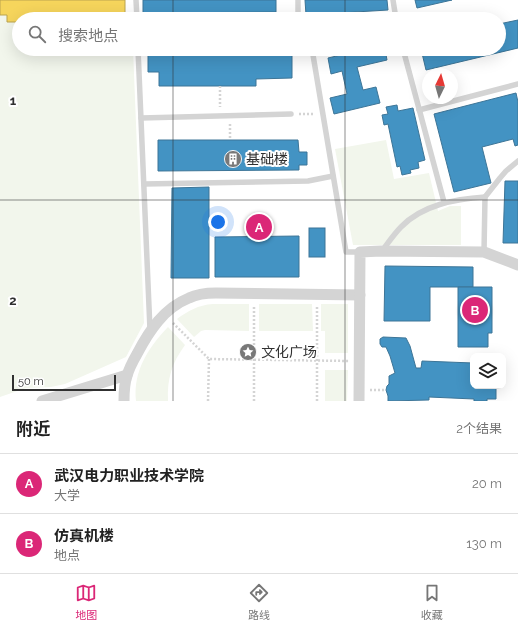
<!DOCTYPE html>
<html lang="zh">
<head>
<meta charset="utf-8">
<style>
	:root { --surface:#fff; --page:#f2f2f2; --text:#222; --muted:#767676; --line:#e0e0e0; --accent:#db2777 }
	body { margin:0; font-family:Raleway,"Noto Sans SC",sans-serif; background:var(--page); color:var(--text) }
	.controls { position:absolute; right:12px; bottom:12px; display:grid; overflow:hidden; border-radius:8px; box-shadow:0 4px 16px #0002 }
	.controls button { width:36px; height:36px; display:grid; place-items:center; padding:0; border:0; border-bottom:1px solid var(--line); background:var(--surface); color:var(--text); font:20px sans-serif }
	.compass { position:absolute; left:422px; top:68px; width:36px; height:36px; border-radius:50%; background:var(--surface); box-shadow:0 4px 16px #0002; rotate:5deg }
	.scale { position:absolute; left:12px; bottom:10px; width:104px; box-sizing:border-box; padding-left:4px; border:2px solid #303030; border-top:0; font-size:11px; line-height:14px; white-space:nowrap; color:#303030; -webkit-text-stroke:3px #fff; paint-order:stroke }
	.you { position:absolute; left:218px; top:222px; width:14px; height:14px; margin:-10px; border:3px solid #fff; border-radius:50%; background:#1a73e8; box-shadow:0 0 0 6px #1a73e833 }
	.badge { display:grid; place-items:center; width:26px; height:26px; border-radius:50%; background:var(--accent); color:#fff; font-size:13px; font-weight:700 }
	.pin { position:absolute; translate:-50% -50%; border:2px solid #fff; box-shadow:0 1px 4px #0006 }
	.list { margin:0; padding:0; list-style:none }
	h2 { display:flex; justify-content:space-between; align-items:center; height:52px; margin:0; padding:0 16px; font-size:17px }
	h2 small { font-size:13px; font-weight:400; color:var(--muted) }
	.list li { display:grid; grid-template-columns:26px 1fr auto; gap:12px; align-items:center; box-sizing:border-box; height:60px; padding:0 16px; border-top:1px solid var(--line) }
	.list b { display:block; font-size:15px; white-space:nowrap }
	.list p { margin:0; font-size:13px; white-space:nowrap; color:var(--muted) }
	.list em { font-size:13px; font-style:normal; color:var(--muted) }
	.icon { flex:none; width:22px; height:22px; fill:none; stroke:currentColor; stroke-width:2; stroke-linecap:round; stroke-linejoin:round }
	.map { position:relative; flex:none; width:518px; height:401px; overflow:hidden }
	.search { position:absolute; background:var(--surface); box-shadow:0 4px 16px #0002; left:12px; right:12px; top:12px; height:44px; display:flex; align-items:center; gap:10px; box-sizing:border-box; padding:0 14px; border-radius:22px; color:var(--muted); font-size:15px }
	.sheet { height:172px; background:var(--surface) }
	nav { display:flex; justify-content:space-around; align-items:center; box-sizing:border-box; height:56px; border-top:1px solid var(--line); background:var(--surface); font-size:11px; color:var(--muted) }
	nav a { display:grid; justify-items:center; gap:2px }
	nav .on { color:var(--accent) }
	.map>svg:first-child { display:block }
	.green { fill:#f2f6ec }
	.homes { fill:#f6d55c; stroke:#bba44f }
	.schools { fill:#4393c3; stroke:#3d7597 }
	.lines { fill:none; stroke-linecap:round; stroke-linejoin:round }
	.path { stroke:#d4d4d4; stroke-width:2.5; stroke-dasharray:2 2; stroke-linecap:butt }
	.service { stroke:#d4d4d4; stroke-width:5.5 }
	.minor { stroke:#d4d4d4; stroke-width:11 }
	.grid { fill:none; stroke:#303030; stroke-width:1; stroke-opacity:0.55 }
	.labels { text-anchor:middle; stroke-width:4; stroke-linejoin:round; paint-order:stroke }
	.poi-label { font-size:14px; fill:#303030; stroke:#fff; text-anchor:start }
	.grid-label { font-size:13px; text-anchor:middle; font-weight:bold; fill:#303030; stroke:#fff; stroke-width:4; stroke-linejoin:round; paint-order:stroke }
</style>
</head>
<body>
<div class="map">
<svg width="518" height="401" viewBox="0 0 518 401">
	<rect width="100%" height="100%" fill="#fff"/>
	<g class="green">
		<polygon points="0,15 7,15 7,22 19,22 19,49 133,49 144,323 126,357 65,384 51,387 26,388 0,397"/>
		<polygon points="386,140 394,179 429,173 438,211 450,206 461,206 461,245 353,245 335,149"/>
		<path d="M213,304H249V331L205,330L201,331L194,337L177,319C188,311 198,305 213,304Z"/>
		<polygon points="259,304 312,304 313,331 259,331"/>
		<polygon points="321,304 348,304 348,353 325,353 325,331 321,331"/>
		<path d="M168,327L185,345C172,363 167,378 168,401H136C133,371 148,348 168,327Z"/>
		<polygon points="325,370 348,370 347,401 325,401"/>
	</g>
	<polygon class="homes" points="0,0 125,0 125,17 119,17 119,19 91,19 91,16 79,16 79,19 49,19 49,16 34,16 35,19 19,19 19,22 7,22 7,15 0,15"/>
	<g class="schools">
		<polygon points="143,0 276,0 276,12 143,13"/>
		<polygon points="305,0 387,0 388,10 306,15"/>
		<polygon points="415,0 452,0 417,8"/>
		<polygon points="518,20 518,48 426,70 421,49 499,49 499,24"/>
		<polygon points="148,49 190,49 190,55 292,54 292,78 256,79 256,86 159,86 159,72 148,72"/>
		<polygon points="366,49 385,49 387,60 357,67 363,90 376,87 380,103 334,114 330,98 347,94 342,71 331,74 328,58"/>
		<polygon points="516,93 518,102 518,145 515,146 513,139 482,147 491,183 454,192 434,114"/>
		<polygon points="397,105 398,111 413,108 425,160 418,162 419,168 410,170 411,173 402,175 400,166 397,167 388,124 384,125 382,115 388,114 386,107"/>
		<polygon points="158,140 298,140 299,152 307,152 307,165 299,165 299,170 158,171"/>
		<polygon points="505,181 518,181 518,243 503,243"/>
		<polygon points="209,187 209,278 171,278 172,188"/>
		<rect x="309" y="228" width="16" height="29"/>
		<polygon points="299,236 299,277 215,277 215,237"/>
		<polygon points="385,266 473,267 473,287 430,287 430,321 384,321"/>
		<polygon points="458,287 492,287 492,333 488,333 488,347 458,347"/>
		<polygon points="383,337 406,338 410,346 416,368 421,368 422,361 473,363 473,386 496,386 496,399 487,399 487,401 474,401 474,399 429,397 429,400 388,401 388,396 386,390 387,386 389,384 389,376 395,373 390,356 386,347 382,347 380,344 380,339"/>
	</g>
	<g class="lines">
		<g class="path">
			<polyline points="220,86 220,107"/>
			<polyline points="299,114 314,114"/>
			<polyline points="230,124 230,140"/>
			<polyline points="173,323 209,359 349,361"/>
			<polyline points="370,390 386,390"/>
			<polyline points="208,401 209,359"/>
			<polyline points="254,401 254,306"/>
			<polyline points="317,401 317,307"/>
		</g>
		<g class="service">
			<polyline points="136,0 137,19"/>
			<polyline points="298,0 298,19"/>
			<polyline points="393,0 396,19"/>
			<polyline points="138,49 150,330"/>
			<polyline points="312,49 346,252 360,252"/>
			<polyline points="403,49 444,202"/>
			<polyline points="419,110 518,84"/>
			<polyline points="141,118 291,114"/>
			<polyline points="144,184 308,181 333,176"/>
			<path d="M382,251C388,243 394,234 401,227C422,205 455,199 485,197"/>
			<polyline points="484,252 485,197 500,178 506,171 518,161"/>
		</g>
		<g class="minor">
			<polyline points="42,401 127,375"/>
			<path d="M124,401C124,393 124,384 127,376C129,368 133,361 137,354C149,331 164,308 189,298C197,294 207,293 216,293L360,295"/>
			<polyline points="359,401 360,252 381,251 484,252 518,265"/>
		</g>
	</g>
	<path class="grid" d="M173,0V19M345,0V19M173,49V401M345,49V401M0,200H518"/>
	<defs>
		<g id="building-disc" transform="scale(0.9)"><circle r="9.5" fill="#787878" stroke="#fff"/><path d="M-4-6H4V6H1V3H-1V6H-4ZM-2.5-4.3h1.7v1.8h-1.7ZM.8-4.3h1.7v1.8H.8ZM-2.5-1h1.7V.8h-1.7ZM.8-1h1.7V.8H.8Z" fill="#fff"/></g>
		<g id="sight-disc" transform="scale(0.9)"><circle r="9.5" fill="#787878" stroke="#fff"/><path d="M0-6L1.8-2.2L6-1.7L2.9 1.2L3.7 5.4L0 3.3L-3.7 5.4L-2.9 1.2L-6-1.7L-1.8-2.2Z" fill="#fff"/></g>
	</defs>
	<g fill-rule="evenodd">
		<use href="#building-disc" x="233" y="159"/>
		<use href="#sight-disc" x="248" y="352"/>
	</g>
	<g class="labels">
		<g class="poi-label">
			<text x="246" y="164">基础楼</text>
			<text x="261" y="357">文化广场</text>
		</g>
	</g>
	<g class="grid-label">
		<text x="13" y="105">1</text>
		<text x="13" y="305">2</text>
	</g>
</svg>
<div class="controls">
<button><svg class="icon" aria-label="layers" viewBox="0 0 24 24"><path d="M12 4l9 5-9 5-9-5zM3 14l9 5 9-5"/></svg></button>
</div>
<svg class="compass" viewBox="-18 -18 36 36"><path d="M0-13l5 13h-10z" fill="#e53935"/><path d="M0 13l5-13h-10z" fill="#767676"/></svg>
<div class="scale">50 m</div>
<div class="you"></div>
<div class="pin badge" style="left:259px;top:227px">A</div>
<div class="pin badge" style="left:475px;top:310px">B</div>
<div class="search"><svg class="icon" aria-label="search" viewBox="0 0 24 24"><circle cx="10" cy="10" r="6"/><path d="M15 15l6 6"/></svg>搜索地点</div>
</div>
<section class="sheet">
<h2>附近<small>2个结果</small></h2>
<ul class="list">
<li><span class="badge">A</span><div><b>武汉电力职业技术学院</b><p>大学</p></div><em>20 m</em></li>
<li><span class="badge">B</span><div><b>仿真机楼</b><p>地点</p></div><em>130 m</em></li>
</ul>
</section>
<nav>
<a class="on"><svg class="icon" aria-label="map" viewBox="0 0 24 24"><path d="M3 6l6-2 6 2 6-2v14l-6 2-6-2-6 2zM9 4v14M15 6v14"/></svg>地图</a>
<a><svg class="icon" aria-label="directions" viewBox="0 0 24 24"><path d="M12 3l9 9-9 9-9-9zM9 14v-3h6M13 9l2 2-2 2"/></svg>路线</a>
<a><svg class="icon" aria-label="saved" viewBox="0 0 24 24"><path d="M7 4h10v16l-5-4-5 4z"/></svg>收藏</a>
</nav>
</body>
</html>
